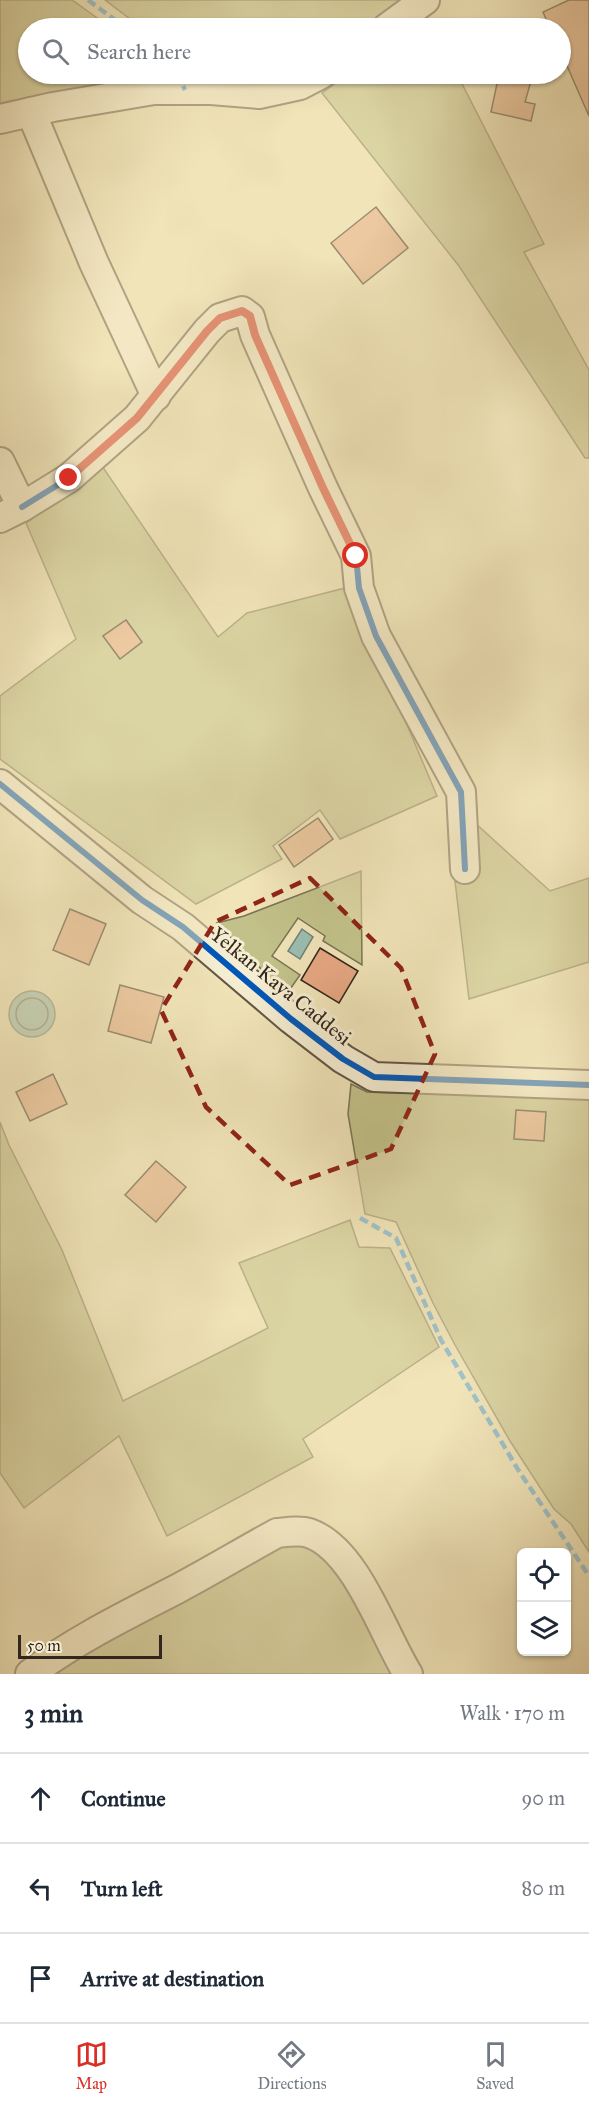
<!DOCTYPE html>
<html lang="en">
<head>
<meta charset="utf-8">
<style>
	:root { --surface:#fff; --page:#f2f2f3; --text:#1f2937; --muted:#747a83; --line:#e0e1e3; --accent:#d93025 }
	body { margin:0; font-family:"IM FELL Great Primer",serif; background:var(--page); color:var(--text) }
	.controls { position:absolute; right:18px; bottom:18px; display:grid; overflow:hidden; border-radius:9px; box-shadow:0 2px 4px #0004 }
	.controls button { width:54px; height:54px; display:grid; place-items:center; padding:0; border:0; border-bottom:2px solid var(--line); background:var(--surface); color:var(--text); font:30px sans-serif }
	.scale { position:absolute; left:18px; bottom:15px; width:144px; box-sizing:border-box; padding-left:6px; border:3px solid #33261e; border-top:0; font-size:16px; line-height:21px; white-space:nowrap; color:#33261e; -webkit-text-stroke:4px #f5edd1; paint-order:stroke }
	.stop { position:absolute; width:18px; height:18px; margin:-14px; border:4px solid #d93025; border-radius:50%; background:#fff }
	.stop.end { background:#d93025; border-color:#fff; box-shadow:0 2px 6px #0008 }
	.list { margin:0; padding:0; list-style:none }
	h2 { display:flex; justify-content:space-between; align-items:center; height:78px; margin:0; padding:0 24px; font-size:26px }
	h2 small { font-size:20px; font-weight:400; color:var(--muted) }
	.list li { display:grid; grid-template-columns:39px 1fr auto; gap:18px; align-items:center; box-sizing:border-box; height:90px; padding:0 24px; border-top:2px solid var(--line) }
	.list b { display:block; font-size:22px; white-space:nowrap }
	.list em { font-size:20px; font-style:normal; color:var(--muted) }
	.icon { flex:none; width:33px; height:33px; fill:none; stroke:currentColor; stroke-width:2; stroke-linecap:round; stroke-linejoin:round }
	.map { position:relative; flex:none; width:589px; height:1674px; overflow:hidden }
	.search { position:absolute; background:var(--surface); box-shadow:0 2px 4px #0004; left:18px; right:18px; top:18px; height:66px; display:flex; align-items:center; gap:15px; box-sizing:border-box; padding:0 21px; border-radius:33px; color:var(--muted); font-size:22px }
	.sheet { height:348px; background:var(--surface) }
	nav { display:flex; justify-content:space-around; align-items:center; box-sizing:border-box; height:84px; border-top:2px solid var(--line); background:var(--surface); font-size:16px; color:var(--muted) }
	nav a { display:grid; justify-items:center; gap:3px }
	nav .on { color:var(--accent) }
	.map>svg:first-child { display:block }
	.green { fill:#c2c189; stroke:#7a7454; stroke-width:1.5; fill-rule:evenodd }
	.water { fill:#9abeb2; stroke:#718177; stroke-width:1.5 }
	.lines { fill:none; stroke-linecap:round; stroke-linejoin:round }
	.shore { stroke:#667268; stroke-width:1.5 }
	.building { fill:#e7a883; stroke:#33261e; stroke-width:1.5 }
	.minor-casing { stroke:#625644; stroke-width:32 }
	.minor { stroke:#f5edd1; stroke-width:28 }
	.quiet { stroke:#3e9ce0; stroke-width:4.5; stroke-dasharray:9 4.5; stroke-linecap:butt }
	.cycleway-casing { stroke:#f5edd1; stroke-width:10 }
	.cycleway { stroke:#0057b8; stroke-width:6 }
	.route { stroke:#d93025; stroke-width:8 }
	.marked { fill:none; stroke:#8f2418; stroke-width:4.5; stroke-dasharray:12 8; stroke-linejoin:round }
	.labels { text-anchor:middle; stroke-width:6; stroke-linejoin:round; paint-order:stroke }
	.street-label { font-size:21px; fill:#33261e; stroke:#f5edd1 }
</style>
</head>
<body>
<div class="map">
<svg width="589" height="1674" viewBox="0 0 589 1674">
	<rect width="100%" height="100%" fill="#f0e4b8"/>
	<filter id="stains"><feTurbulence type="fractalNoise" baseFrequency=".00333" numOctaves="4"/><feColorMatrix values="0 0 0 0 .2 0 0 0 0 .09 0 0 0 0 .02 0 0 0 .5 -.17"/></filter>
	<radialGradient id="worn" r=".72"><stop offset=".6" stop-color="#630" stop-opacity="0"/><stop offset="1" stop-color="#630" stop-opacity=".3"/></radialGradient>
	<g class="green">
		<polygon points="0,0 72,0 111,28 28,28 28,74 164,74 158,82 0,109"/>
		<polygon points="105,0 406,0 367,28 142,28"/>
		<polygon points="201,74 304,74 265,83 205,77"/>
		<polygon points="349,74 457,74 544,244 524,252 589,370 589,458 585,458 459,266 322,93"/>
		<path d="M100,463L218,637L247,613L349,587L437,796L340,839L320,810L273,846L282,859L196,904L0,759V696L76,639L26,523L74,488ZM126,620L142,642L120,659L103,636Z"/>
		<polygon points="453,803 550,891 589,878 589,962 469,999 450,839"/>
		<polygon points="361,871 362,965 323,941 325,936 298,918 272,956 300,975 286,995 217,923 244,916"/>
		<polygon points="351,1084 367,1092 589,1098 589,1552 571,1524 554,1509 510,1441 455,1345 433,1303 396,1222 365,1214 348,1114"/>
		<polygon points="0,1122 9,1145 62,1250 123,1401 268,1328 239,1263 350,1220 359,1247 390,1248 439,1347 303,1439 313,1457 167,1536 119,1436 24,1508 0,1473"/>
		<polygon points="283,1539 326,1553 399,1674 50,1674"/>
	</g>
	<g class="water">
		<polygon points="302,929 313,937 300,959 288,951"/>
		<circle cx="32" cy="1014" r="23"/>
	</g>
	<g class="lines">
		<circle class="shore" cx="32" cy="1014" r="16"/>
	</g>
	<g class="building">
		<polygon points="569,0 589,0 589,116 561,52 561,28 550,28 543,12"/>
		<polygon points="499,74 533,74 525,102 535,104 531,121 491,112"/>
		<polygon points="376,207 408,248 363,284 331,243"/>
		<polygon points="126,620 142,642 120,659 103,636"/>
		<polygon points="318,818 333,839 294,867 279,845"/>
		<polygon points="70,909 106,924 89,965 53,950"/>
		<polygon points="320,948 358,971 339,1003 301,980"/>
		<polygon points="120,985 164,997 151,1043 108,1031"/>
		<polygon points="53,1074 67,1104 30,1121 16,1092"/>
		<polygon points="516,1110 546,1112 544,1141 514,1139"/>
		<polygon points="156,1161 186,1187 156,1222 125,1195"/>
	</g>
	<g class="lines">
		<g class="minor-casing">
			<g id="minor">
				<polyline points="387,28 425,0"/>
				<polyline points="31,112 94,263 156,396"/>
				<polyline points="0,119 53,107 154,90 211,90 259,94 300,85 321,74"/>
				<polyline points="0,462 22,507 0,518"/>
				<polyline points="22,507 69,478 137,418 207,331 220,318 242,311 250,317 255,335 323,488 356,556 359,588 376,636 461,792 465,869"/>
				<polyline points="0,784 142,900 183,927 291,1019 343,1059 374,1077 589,1085"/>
				<path d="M30,1674C75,1640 127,1615 177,1589C211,1571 244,1551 277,1533C287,1532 300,1530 309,1533C356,1549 383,1634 408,1674"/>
			</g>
		</g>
		<use href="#minor" class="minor"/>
		<g class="quiet">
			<polyline points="88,0 126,28"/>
			<polyline points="177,74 185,90"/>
			<polyline points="360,1218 396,1238 441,1340 517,1468 589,1576"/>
		</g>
		<g class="cycleway-casing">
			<g id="cycleway">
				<polyline points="22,507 69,478 137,418 207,331 220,318 242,311 250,317 255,335 323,488 356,556 359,588 376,636 461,792 465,869"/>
				<polyline points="0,784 142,900 183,927 291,1019 343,1059 374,1077 589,1085"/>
			</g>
		</g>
		<use href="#cycleway" class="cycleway"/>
	</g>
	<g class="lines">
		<polyline class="route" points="69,478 137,418 207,331 220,318 242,311 250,316 255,335 323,488 356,556"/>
	</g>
	<path d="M0 0H589V1674H0ZM310,878L401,968L435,1054L391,1149L290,1185L206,1107L161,1010L215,922Z" fill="#f0e4b8" fill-opacity=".55" fill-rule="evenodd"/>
	<path class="marked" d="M310,878L401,968L435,1054L391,1149L290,1185L206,1107L161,1010L215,922Z"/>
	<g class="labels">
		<g class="street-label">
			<text transform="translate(281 986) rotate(39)" y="7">Yelkan Kaya Caddesi</text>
		</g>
	</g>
	<rect width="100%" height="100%" filter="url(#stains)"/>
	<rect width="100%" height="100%" fill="url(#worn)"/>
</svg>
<div class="controls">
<button><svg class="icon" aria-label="locate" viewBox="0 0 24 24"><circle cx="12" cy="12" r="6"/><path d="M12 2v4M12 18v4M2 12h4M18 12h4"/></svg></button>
<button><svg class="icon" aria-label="layers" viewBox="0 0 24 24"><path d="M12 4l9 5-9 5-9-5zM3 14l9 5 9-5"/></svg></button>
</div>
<div class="scale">50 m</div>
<div class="stop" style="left:356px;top:556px"></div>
<div class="stop end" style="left:69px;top:478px"></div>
<div class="search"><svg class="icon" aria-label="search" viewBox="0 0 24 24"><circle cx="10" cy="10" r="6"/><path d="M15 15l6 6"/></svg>Search here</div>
</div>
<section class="sheet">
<h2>3 min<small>Walk · 170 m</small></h2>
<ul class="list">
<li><svg class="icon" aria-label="ahead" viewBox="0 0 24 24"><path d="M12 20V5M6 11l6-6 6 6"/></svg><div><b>Continue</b></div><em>90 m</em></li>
<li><svg class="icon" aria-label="left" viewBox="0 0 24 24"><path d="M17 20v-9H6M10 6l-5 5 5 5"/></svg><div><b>Turn left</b></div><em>80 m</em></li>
<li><svg class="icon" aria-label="arrive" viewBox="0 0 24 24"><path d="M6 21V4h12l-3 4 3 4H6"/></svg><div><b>Arrive at destination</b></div></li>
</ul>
</section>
<nav>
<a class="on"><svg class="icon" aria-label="map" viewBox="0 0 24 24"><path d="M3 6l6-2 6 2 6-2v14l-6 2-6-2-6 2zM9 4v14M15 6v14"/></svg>Map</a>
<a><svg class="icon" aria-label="directions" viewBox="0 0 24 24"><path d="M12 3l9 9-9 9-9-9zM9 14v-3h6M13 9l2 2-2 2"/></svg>Directions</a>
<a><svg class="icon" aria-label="saved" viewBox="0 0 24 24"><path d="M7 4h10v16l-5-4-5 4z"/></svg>Saved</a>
</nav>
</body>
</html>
